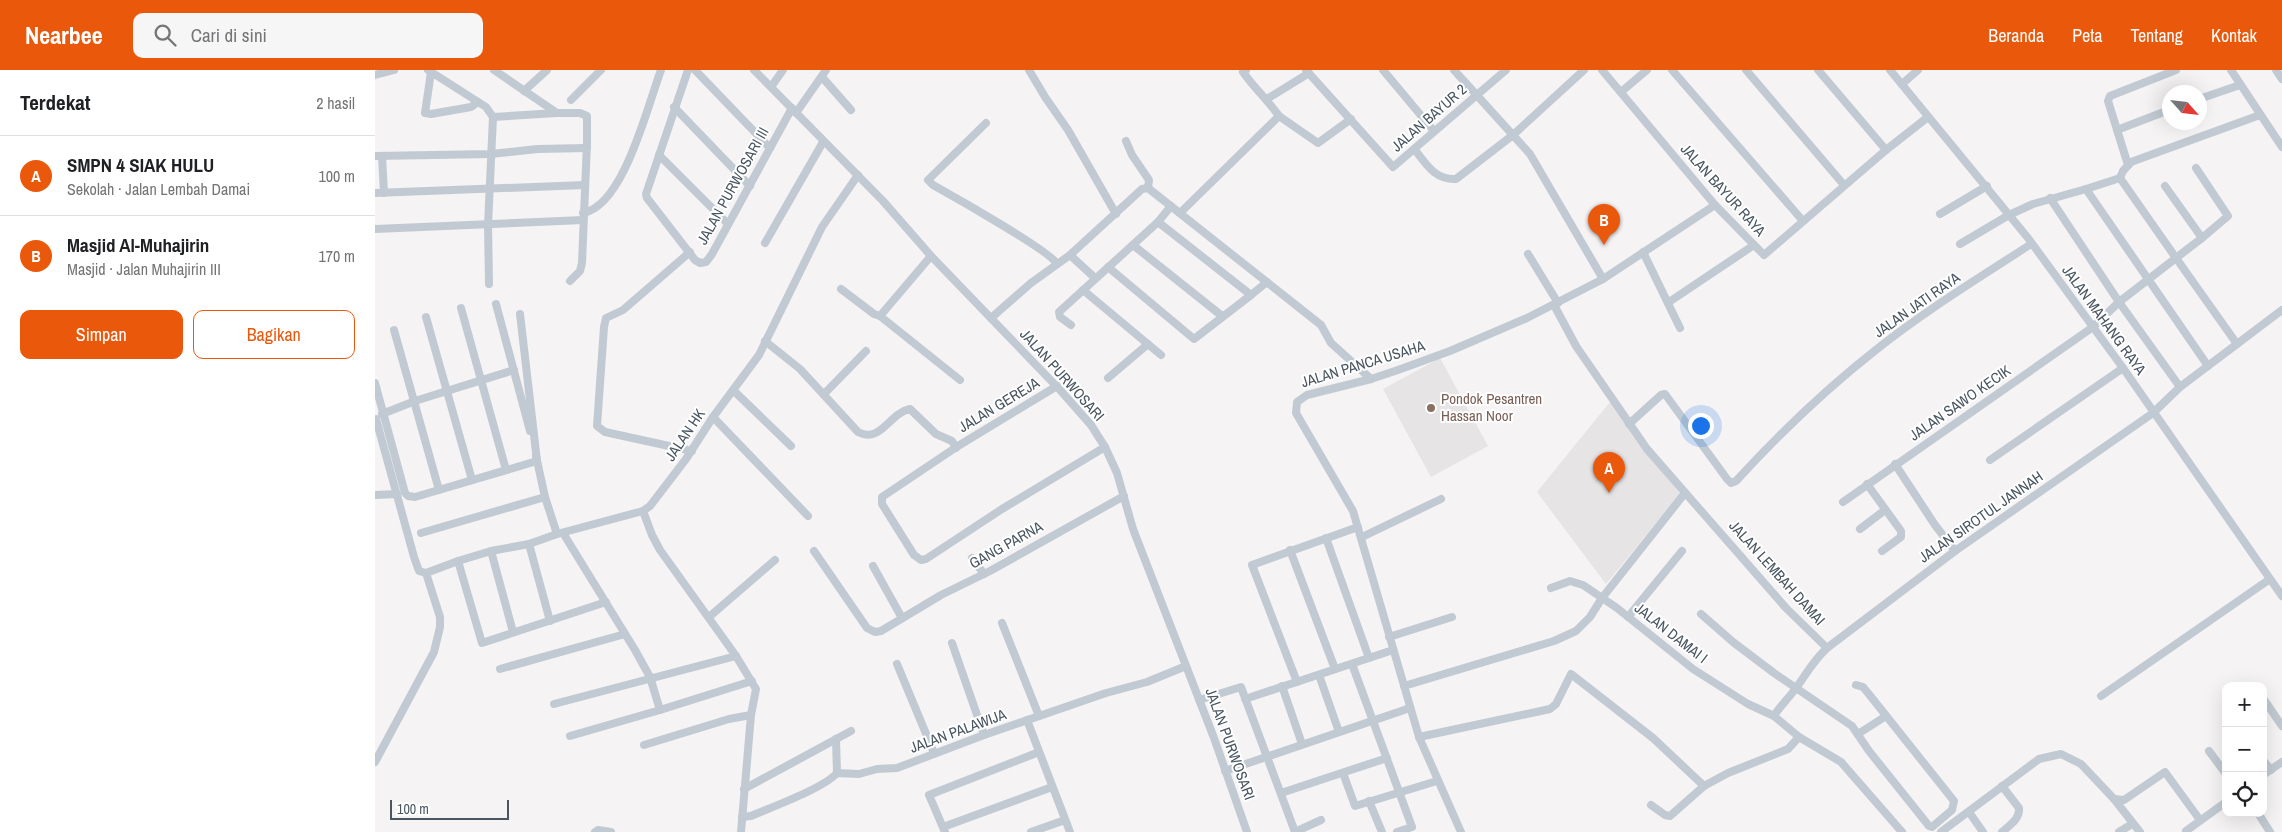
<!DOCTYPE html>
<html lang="id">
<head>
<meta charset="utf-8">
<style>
	:root { --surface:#fff; --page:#f6f6f6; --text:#202124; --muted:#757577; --line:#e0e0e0; --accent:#ea580c }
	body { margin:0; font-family:"Archivo Narrow",sans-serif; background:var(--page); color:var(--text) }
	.controls { position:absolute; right:15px; bottom:15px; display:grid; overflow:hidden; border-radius:10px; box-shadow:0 5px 20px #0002 }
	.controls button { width:45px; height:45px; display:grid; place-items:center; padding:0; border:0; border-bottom:1px solid var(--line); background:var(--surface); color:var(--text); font:25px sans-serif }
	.compass { position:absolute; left:1787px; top:15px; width:45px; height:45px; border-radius:50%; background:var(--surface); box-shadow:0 5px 20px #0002; rotate:117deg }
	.scale { position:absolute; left:15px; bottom:12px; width:119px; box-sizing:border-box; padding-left:5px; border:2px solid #4a5661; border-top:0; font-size:14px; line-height:18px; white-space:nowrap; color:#4a5661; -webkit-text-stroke:4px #fff; paint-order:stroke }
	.you { position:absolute; left:1325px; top:355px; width:18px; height:18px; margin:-12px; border:4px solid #fff; border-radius:50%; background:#1a73e8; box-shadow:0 0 0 8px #1a73e833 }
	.badge { display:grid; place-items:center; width:32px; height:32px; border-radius:50%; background:var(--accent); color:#fff; font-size:16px; font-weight:700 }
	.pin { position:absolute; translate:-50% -41px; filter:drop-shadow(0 1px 2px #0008) }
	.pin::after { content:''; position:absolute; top:26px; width:18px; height:15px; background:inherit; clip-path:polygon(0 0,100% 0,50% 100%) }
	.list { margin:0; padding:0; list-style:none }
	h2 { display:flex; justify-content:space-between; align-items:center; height:65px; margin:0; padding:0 20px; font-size:21px }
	h2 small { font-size:16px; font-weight:400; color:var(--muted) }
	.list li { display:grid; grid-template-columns:32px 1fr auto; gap:15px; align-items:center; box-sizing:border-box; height:80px; padding:0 20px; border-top:1px solid var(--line) }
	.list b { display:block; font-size:19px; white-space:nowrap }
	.list p { margin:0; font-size:16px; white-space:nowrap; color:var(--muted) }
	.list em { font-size:16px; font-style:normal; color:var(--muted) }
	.actions { display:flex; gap:10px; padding:15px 20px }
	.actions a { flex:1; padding:11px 0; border:1px solid var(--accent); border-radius:10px; text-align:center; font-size:18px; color:var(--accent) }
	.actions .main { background:var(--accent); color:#fff }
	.icon { flex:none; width:28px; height:28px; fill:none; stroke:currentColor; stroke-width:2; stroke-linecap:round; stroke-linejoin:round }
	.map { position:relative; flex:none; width:1907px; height:762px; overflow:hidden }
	header { display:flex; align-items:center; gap:30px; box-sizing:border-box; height:70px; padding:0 25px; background:var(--accent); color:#fff }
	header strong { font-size:24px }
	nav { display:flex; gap:28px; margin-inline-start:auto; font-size:18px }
	.search { width:350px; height:45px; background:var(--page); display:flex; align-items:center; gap:12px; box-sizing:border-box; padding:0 18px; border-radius:10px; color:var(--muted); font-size:19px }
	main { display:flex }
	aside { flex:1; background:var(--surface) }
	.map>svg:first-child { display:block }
	.education { fill:#e6e4e5 }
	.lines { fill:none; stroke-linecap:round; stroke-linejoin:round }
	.minor { stroke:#c1cad2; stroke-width:8 }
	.education-dot { fill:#8d6e63; stroke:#fff; stroke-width:2 }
	.labels { text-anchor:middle; stroke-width:4; stroke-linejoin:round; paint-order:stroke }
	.street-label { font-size:15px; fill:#4a5661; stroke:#fff }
	.education-label { font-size:15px; fill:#785e54; stroke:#fff; text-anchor:start }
</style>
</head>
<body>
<header>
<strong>Nearbee</strong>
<div class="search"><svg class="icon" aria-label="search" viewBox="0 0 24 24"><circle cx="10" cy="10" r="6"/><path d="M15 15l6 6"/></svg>Cari di sini</div>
<nav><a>Beranda</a><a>Peta</a><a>Tentang</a><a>Kontak</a></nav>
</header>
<main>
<aside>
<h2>Terdekat<small>2 hasil</small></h2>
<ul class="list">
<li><span class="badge">A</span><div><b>SMPN 4 SIAK HULU</b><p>Sekolah · Jalan Lembah Damai</p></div><em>100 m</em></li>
<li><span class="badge">B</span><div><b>Masjid Al-Muhajirin</b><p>Masjid · Jalan Muhajirin III</p></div><em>170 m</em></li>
</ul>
<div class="actions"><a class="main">Simpan</a><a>Bagikan</a></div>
</aside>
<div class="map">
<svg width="1907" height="762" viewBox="0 0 1907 762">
	<rect width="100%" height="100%" fill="#f5f3f3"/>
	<g class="education">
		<polygon points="1065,288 1113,376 1056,407 1008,319"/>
		<polygon points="1235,332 1305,424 1231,514 1162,422"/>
	</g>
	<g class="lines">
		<g class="minor">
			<polyline points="53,0 111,37 118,47 113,155 114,214"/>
			<polyline points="119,0 182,43 205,43 212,46 212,73 207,193 205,201 195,211"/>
			<polyline points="313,0 271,124 272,128 320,190 325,193 331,192 337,184 417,38"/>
			<polyline points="320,0 395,78"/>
			<polyline points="379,0 508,131 556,186 686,321 716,355 730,377 742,403 758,459 839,668 872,762"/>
			<polyline points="654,0 670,27 693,60 741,144"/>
			<path d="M871,0L868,2C879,18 893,30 904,46"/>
			<polyline points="931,0 1018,97 1131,0"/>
			<polyline points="1008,0 1059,61"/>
			<polyline points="1079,0 1155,84 1228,209"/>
			<polyline points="1227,0 1340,135 1389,185 1511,80 1553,47"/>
			<polyline points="1297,0 1428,151"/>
			<polyline points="1371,0 1469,115"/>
			<polyline points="1443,0 1511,80"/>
			<polyline points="1515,0 1653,168 1748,298 1907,526"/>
			<polyline points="1856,0 1907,77"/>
			<polyline points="1901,0 1907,9"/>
			<polyline points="56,2 50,43 56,44 96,37 103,32"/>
			<polyline points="0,5 19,0"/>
			<polyline points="447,7 476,40"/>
			<polyline points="1527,14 1543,0"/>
			<polyline points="396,17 408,0"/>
			<polyline points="149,21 172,0"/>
			<polyline points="1246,22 1272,0"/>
			<polyline points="892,29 934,3"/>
			<polyline points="1824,29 1865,15"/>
			<polyline points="196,30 226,0"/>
			<polyline points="299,37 375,116"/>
			<polyline points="421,43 451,0"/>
			<polyline points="118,47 182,43"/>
			<path d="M611,53L553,110L558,115C576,125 677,182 682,194"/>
			<polyline points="1742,60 1794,40"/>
			<polyline points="751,71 757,85 774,110 773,118"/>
			<path d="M1040,80C1052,95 1060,110 1081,109L1138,65L1209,0"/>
			<polyline points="284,85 353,154"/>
			<polyline points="0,86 116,84 162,79 212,78"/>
			<polyline points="7,86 9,123"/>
			<polyline points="1753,95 1733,31 1735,26 1801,0"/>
			<polyline points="1821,98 1853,146 1827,168"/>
			<polyline points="1790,116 1827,168 1801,188 1745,108 1748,101 1756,92 1885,45"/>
			<polyline points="1711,119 1745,108"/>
			<polyline points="0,123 210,115"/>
			<polyline points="1675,128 1744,232 1805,317"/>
			<path d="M208,143C249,136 273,34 286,0"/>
			<polyline points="805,143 904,46 943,73 976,49"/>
			<polyline points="1565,144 1612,116"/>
			<polyline points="783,152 876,225 892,212"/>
			<polyline points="0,159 208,150"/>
			<polyline points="390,173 448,72"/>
			<polyline points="1585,174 1634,145 1658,134 1711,119 1833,296"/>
			<polyline points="758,175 847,246"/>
			<polyline points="315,182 248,240 231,248 229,257 222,356 230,362 317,381"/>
			<polyline points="1268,182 1305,258"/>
			<polyline points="1153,184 1183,233"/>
			<polyline points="695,185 720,208"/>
			<polyline points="733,197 819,269 876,225"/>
			<polyline points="466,219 499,244 505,246 585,310"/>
			<polyline points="708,220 786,285"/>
			<polyline points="1294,232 1379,175"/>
			<polyline points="121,234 155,361"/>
			<polyline points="1179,235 1201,276 1272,379 1411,538 1452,578"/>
			<polyline points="86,238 131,400"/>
			<polyline points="505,246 556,186"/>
			<polyline points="51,247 97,410"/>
			<polyline points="616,248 656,213 695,185 767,119 773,118 946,255 956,273 996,309"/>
			<polyline points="696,255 685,247 684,242 783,152 796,136"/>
			<polyline points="19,260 64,420"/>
			<path d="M390,271L425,299L483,362C506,374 514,343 535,339L561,364L577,371L581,378"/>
			<polyline points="1862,274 1907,240"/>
			<polyline points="733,308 773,274"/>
			<polyline points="0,313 30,423 33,426 40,427 162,391 145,244"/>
			<polyline points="682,316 583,376 507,427 507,434 539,485 546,490 551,489 627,439 730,377"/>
			<polyline points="358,320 416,376"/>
			<polyline points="449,324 491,281"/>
			<polyline points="7,344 40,331 139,300"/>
			<polyline points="338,347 433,446"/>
			<path d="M1254,354L1286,325L1290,324L1352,409L1356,413L1361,411C1404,364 1451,319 1502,279C1551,240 1604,208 1656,174"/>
			<polyline points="161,386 170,427 182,464"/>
			<polyline points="1615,390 1748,298"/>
			<polyline points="1520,394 1560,455 1580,481"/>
			<polyline points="1492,414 1526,461 1526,467 1507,481"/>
			<polyline points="0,425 22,424"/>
			<path d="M1468,432L1718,257L1744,232L1801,188L1862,274L1805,317L1778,343L1580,481L1452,578C1438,591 1432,603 1421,618C1414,628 1405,636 1399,646L1424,667L1466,692L1527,762"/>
			<polyline points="268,441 277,465 285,480 361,586 381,619 376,645 354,649 269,675"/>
			<polyline points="1485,459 1510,440"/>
			<polyline points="46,463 170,427"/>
			<polyline points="188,463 260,580 275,607 285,640 195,666"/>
			<polyline points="987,467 1066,429"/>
			<polyline points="951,468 994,588"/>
			<polyline points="154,474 175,551"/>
			<polyline points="915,480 960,599"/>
			<polyline points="116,481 138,562"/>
			<polyline points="439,481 492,558 500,562 506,561 566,525 615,501 749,426"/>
			<polyline points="597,488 609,504"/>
			<polyline points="83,491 107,573 231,532"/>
			<polyline points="498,496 527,548"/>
			<polyline points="51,503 83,491 116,481 154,474 182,464 268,441 275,436 311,389 338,347 384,285 447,157 483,105"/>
			<polyline points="1176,518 1195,511 1208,515 1242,538 1318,599 1373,634 1399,646"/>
			<polyline points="1326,544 1358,572 1399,603 1477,656 1494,681 1554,756 1557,757 1577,740 1579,731 1493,623 1488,617 1481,615"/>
			<polyline points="334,547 400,490"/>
			<polyline points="1253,547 1307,481"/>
			<polyline points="627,553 664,646"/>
			<polyline points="1014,567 1077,547"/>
			<polyline points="577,573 609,665"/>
			<polyline points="522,594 559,683"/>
			<polyline points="977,594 1037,757 1022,762"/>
			<polyline points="125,599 250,564"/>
			<polyline points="944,605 964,662"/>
			<polyline points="922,612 877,495 983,457"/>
			<polyline points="907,616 927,674"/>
			<polyline points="1029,616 1179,571 1201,561 1215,547 1227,528 1310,423"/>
			<polyline points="1726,626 1895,509"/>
			<polyline points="870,629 1018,580"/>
			<polyline points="824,630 866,617 920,762"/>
			<polyline points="1890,631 1907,656"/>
			<polyline points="179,634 361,586"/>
			<polyline points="285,640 377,611"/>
			<polyline points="652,650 695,762"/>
			<polyline points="1483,664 1511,646"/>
			<polyline points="1044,667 1175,639 1181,634 1196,604 1278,668 1329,716 1353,703 1413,679 1424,667"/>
			<polyline points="461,669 462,703"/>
			<polyline points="1834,681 1851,704"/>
			<polyline points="1888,690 1896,700"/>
			<polyline points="0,692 59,582 65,557 65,547 51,503 44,501 39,487 1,349"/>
			<polyline points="850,701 1035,638"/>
			<polyline points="968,703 980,736 1062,711"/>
			<polyline points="1888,705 1907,692"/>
			<path d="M1627,716L1644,738C1645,749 1635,755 1627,762"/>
			<polyline points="369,719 476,661"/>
			<polyline points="906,723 1012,688"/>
			<polyline points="1739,729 1749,730 1790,702 1825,750"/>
			<polyline points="994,731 1007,762"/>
			<polyline points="1276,735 1290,745 1295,746 1329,716"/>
			<polyline points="1594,742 1608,762"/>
			<polyline points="1883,743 1895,762"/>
			<path d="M367,747L376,746C397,737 449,718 462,703L484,704L502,699L522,698L609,665L731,623L772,612L811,596"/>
			<polyline points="568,757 677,717"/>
			<polyline points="1811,761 1851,732"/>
			<polyline points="220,762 223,760 236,762"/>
			<polyline points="366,762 376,645"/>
			<polyline points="570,762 554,725 664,682"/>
			<polyline points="656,762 690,750"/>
			<polyline points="920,762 946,750"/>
			<polyline points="1086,762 1044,667 978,441 921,343 922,332 932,325 996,309 1023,300 1075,281 1152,248 1228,209 1340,135"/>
			<polyline points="1566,762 1664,689 1686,684 1706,694 1739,729 1765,762"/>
			<polyline points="1744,762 1757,754"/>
		</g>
	</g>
	<circle class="education-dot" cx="1056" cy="338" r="5"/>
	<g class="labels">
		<g class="street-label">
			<text transform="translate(1054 48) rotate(-41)" y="5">JALAN BAYUR 2</text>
			<text transform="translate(358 116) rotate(-61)" y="5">JALAN PURWOSARI III</text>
			<text transform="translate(1348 120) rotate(48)" y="5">JALAN BAYUR RAYA</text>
			<text transform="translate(1542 235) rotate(-35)" y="5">JALAN JATI RAYA</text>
			<text transform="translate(1729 250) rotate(54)" y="5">JALAN MAHANG RAYA</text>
			<text transform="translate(988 294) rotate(-17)" y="5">JALAN PANCA USAHA</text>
			<text transform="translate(687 305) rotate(48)" y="5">JALAN PURWOSARI</text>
			<text transform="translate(1585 333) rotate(-35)" y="5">JALAN SAWO KECIK</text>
			<text transform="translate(624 335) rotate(-31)" y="5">JALAN GEREJA</text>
			<text transform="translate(310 365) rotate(-56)" y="5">JALAN HK</text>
			<text transform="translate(1606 447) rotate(-35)" y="5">JALAN SIROTUL JANNAH</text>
			<text transform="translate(631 475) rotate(-29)" y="5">GANG PARNA</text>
			<text transform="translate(1402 503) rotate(48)" y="5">JALAN LEMBAH DAMAI</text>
			<text transform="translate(1296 563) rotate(38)" y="5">JALAN DAMAI I</text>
			<text transform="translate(583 661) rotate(-20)" y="5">JALAN PALAWIJA</text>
			<text transform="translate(855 674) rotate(70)" y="5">JALAN PURWOSARI</text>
		</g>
		<g class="education-label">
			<text x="1066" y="334">Pondok Pesantren<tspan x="1066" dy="17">Hassan Noor</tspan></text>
		</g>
	</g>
</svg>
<div class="controls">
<button>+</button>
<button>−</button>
<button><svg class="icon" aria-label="locate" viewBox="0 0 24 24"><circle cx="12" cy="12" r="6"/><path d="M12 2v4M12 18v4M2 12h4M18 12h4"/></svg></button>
</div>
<svg class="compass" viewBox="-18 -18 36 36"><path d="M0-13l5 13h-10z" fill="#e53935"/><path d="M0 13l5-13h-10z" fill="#757577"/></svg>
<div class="scale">100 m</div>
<div class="you"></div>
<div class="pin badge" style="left:1234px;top:423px">A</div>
<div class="pin badge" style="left:1229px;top:175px">B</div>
</div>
</main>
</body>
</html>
